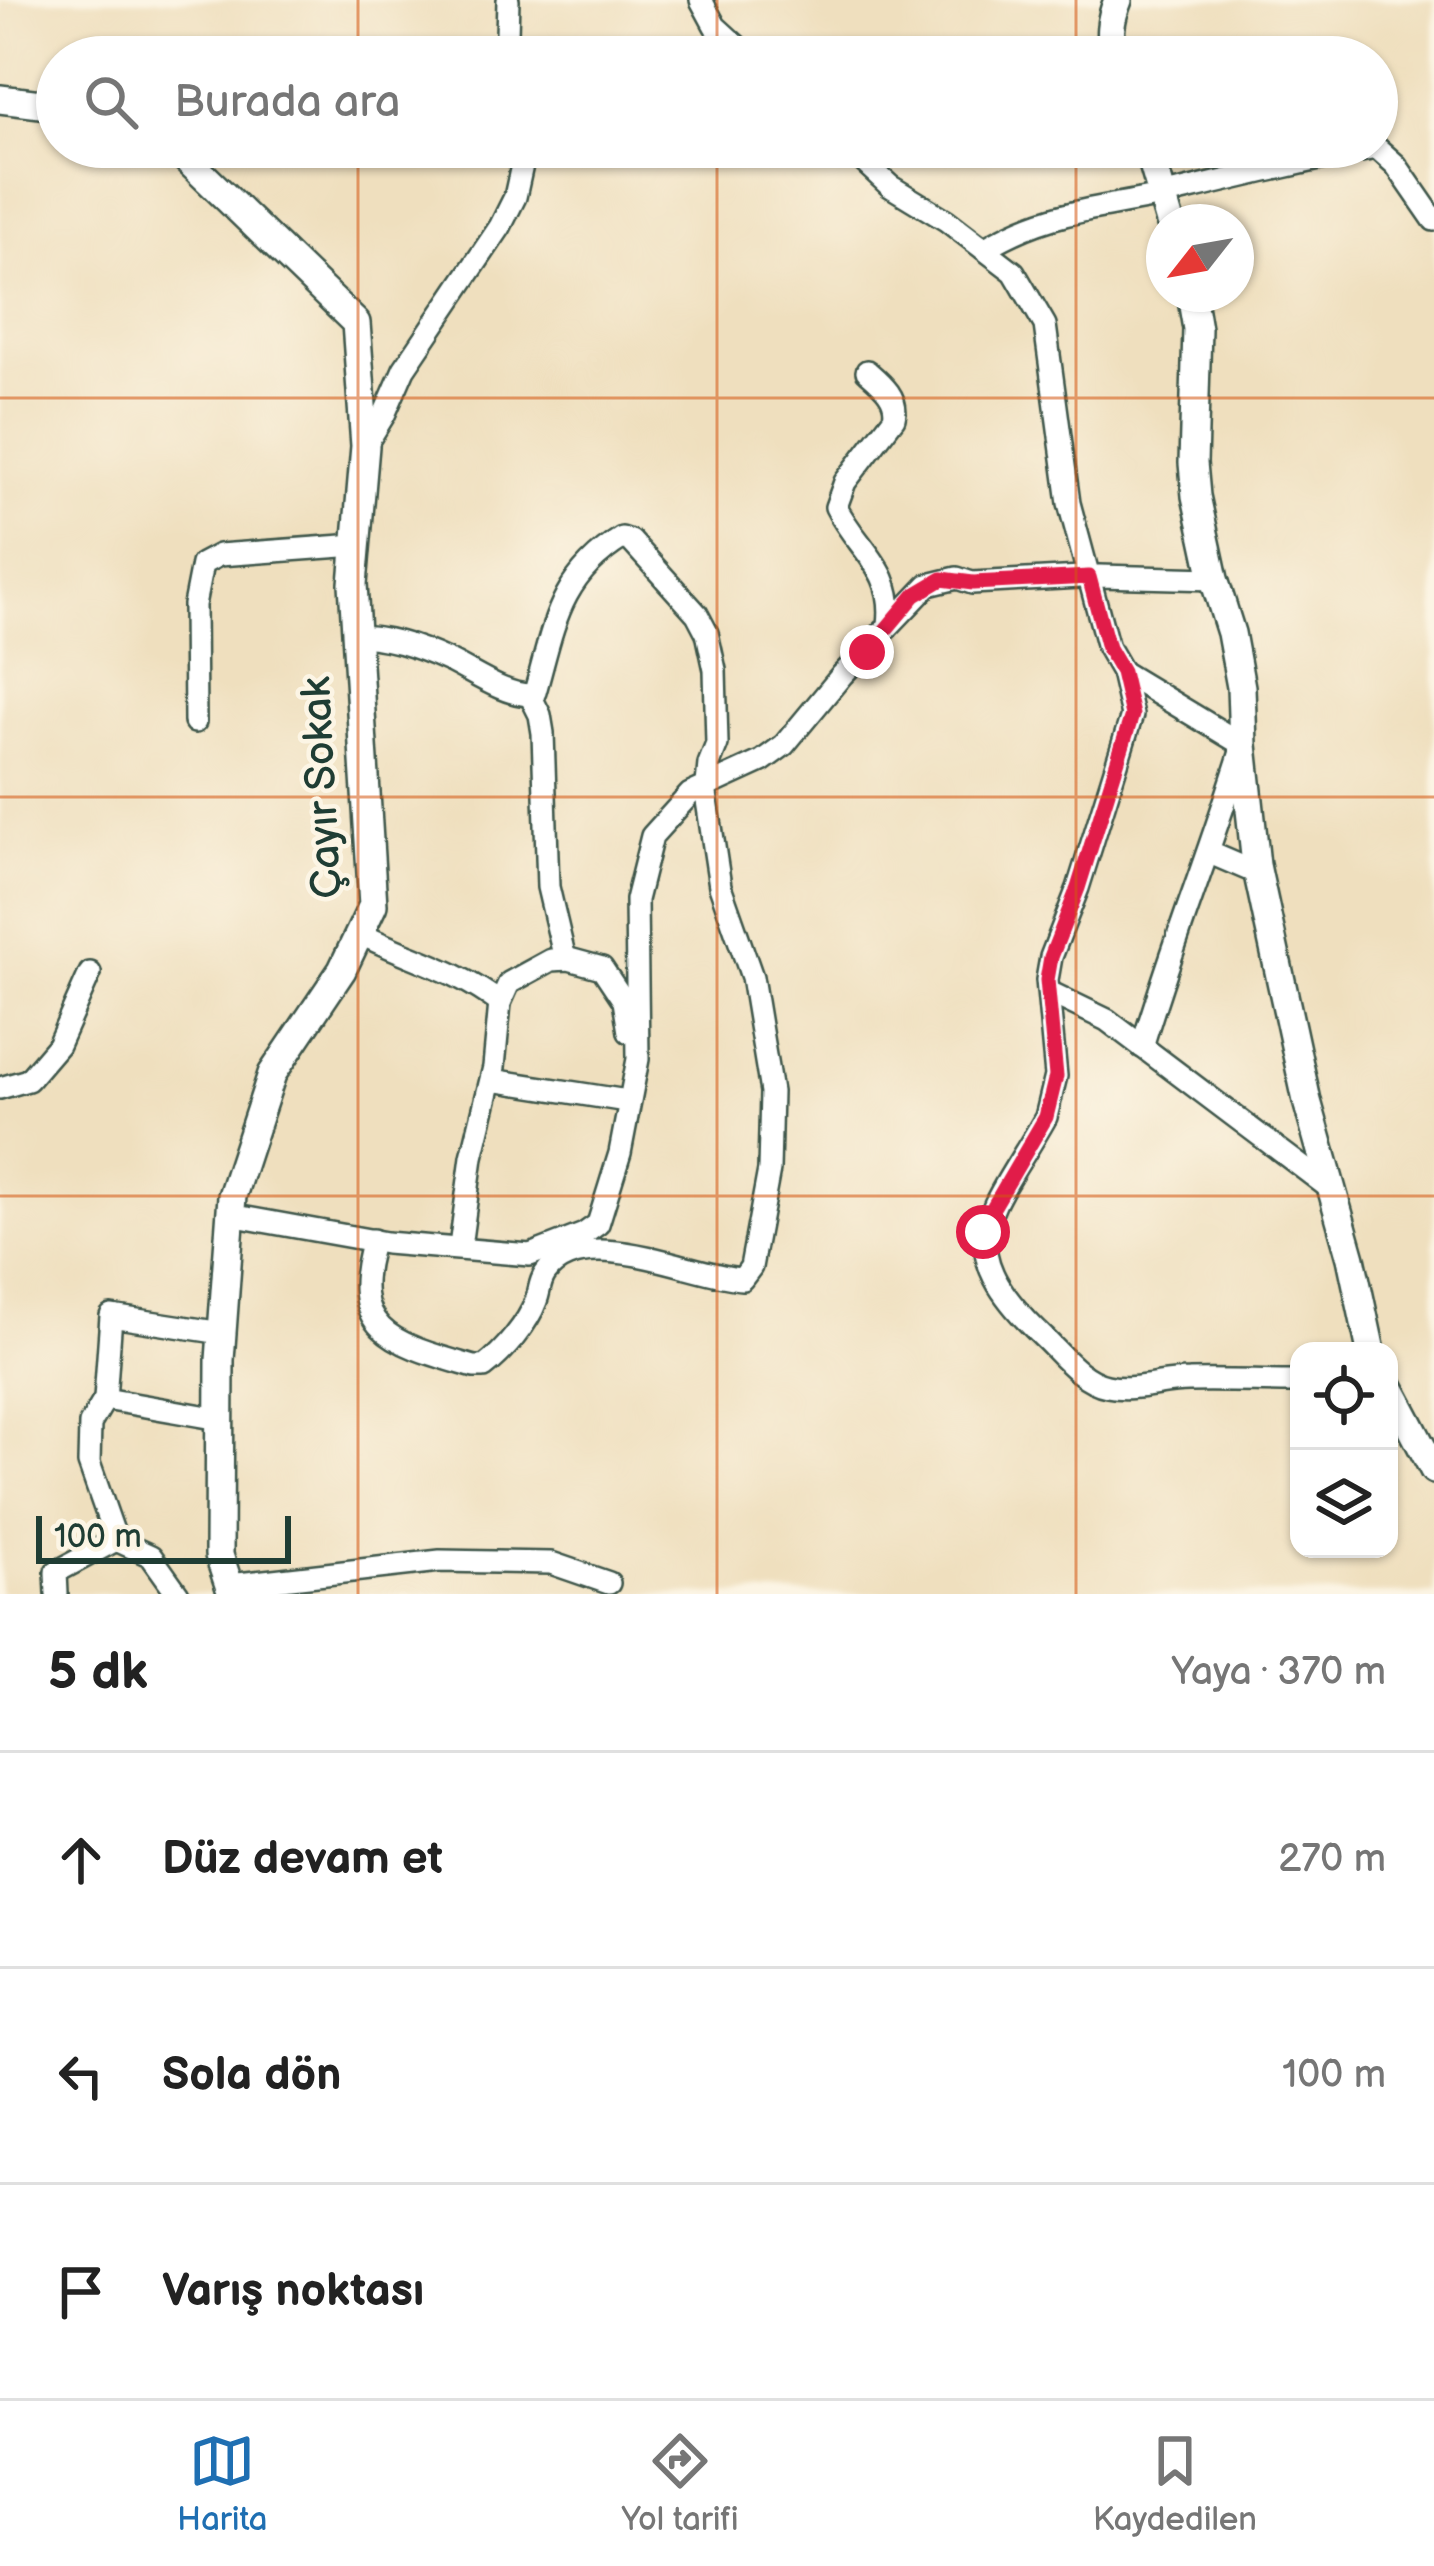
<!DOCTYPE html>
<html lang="tr">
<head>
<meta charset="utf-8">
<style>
	:root { --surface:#fff; --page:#f6f6f6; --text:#222; --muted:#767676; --line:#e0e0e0; --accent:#1f6fb2 }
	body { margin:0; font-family:"Balsamiq Sans",sans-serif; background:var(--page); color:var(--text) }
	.controls { position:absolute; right:36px; bottom:36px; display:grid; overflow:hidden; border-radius:24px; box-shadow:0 3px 9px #0004 }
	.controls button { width:108px; height:108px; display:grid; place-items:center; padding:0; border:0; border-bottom:3px solid var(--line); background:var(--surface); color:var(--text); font:60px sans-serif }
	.compass { position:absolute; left:1146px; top:204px; width:108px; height:108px; border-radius:50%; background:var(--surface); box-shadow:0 3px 9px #0004; rotate:239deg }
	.scale { position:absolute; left:36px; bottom:30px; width:255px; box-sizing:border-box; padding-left:12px; border:6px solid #1f3d34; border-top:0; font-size:33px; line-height:42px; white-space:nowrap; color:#1f3d34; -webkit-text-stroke:9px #fcf5e5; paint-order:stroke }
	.stop { position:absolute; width:36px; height:36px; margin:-27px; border:9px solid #e11d48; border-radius:50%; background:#fff }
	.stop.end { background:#e11d48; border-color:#fff; box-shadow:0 3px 12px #0008 }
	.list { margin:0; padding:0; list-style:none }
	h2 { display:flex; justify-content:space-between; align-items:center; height:156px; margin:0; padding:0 48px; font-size:51px }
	h2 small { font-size:39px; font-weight:400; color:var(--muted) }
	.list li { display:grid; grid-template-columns:78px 1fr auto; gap:36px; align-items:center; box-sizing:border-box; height:216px; padding:0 48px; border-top:3px solid var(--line) }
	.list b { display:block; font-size:45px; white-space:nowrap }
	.list em { font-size:39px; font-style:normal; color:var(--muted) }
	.icon { flex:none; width:66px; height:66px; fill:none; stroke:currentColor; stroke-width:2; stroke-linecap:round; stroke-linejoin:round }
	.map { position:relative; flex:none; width:1434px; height:1594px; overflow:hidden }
	.search { position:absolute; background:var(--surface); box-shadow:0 3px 9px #0004; left:36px; right:36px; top:36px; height:132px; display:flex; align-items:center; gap:30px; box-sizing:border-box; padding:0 42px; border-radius:66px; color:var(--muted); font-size:45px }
	.sheet { height:804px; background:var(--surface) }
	nav { display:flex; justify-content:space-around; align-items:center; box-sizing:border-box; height:168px; border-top:3px solid var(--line); background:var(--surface); font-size:33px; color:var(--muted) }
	nav a { display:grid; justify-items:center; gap:6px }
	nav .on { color:var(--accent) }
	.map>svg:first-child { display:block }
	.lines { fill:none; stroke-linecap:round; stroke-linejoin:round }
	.street-casing { stroke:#3e5549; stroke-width:26 }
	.secondary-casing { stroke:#3e5549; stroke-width:32 }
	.street { stroke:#fff; stroke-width:21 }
	.secondary { stroke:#fff; stroke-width:27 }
	.route { stroke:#e11d48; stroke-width:15 }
	.grid { fill:none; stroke:#d45610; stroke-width:3; stroke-opacity:0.55 }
	.labels { text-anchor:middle; stroke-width:9; stroke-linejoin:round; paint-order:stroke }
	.street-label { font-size:42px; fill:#1f3d34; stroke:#fcf5e5 }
</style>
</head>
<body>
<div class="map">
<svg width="1434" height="1594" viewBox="0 0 1434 1594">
	<rect width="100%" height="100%" fill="#fcf5e5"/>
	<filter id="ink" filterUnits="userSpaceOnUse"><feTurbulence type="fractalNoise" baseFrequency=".00833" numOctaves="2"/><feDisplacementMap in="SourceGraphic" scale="24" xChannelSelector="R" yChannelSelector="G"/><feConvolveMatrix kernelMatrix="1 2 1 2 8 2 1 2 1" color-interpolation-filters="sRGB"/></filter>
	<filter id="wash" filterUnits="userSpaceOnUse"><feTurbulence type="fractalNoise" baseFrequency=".004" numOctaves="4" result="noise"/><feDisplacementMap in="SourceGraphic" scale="48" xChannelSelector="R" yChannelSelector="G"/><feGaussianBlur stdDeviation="2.7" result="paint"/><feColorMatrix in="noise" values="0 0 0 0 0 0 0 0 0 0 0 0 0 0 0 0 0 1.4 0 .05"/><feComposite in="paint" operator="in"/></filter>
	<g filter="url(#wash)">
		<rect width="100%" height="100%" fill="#efdfbe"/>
	</g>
	<g filter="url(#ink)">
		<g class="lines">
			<g class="street-casing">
				<g id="street">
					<polyline points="508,0 507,35 514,57"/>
					<polyline points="701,0 715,26 749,57"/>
					<path d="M848,147L890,186L946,220L1014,272L1045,325L1069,503L1108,648L1122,672L1132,715L1078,888L1051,957L1047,980L1056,1076L1046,1117C991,1215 944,1243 1043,1337C1061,1354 1081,1381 1107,1386C1135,1392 1161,1381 1189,1381C1226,1380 1262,1382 1299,1382"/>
					<path d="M984,249C1053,207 1104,210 1178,192C1244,176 1309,160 1377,148L1396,165L1434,220"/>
					<path d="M867,371C882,384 899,398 894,418L845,482L836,507C858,551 896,569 889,624"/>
					<polyline points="365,446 384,415 404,369 500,227 515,197 526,147"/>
					<path d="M355,636C388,636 419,647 449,661C474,673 504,695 530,695"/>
					<path d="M1122,672L1243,745C1212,847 1172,945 1142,1047"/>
					<polyline points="530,695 540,715 543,733 548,887 565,959"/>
					<polyline points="195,722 194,605 202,564 219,555 357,545"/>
					<polyline points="1210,853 1259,874"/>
					<path d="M361,934C410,959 456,969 500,1003"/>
					<polyline points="1049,992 1107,1020 1331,1189"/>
					<polyline points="492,1080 627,1101"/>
					<polyline points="0,1088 28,1080 58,1045 90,973"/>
					<polyline points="230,1215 386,1243 530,1255 584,1234 598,1224 620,1153 638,1059 636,900 652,836 690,794 762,761 784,745 842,675 928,585 957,578 972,583 1099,576 1214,579"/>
					<path d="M373,1240C344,1334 397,1344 474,1367H484C504,1352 528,1323 536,1301C540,1291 539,1283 545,1274C582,1221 694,1276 742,1279L751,1267L769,1170L771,1092L752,977L720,886L706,794L709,764L717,744L715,670L707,633L697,614L631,541L622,538C558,578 554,626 535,692L530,695"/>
					<polyline points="460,1247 472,1157 494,1067 500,1003 509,983 551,960 569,959 602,968 624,1001 629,1032"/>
					<polyline points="105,1399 220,1419"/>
					<polyline points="229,1585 440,1561 551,1563 609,1583"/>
					<polyline points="57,1594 56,1572 116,1540"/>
					<polyline points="178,1594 151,1556 116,1540 89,1463 90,1424 105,1399 111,1316 222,1333"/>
				</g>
			</g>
			<g class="secondary-casing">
				<g id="secondary">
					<path d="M1114,57C1108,36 1110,20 1118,0"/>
					<polyline points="0,99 57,106"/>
					<polyline points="174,147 356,323 365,446 353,584 373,905 342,970 272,1074 232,1196 220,1360 219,1555 232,1594"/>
					<polyline points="1148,147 1170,222"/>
					<polyline points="1191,294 1197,329 1193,463 1196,496 1214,579 1231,633 1241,687 1243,745 1256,865 1307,1101 1351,1258 1371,1351"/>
					<polyline points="1389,1385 1434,1470"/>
				</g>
			</g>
			<use href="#street" class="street"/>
			<use href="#secondary" class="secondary"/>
		</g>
	</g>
	<g class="lines" filter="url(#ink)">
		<polyline class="route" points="867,652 915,595 942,579 973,583 1089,577 1108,648 1122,672 1132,715 1078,888 1051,957 1047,980 1056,1076 1046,1117 987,1218 983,1232"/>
	</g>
	<path class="grid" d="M358,0V57M717,0V57M1076,0V57M358,147V1594M717,147V1594M1076,147V1594M0,398H1434M0,797H1434M0,1196H1434"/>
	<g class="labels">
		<g class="street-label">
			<text transform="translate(320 788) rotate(-93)" y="15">Çayır Sokak</text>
		</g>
	</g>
</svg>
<div class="controls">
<button><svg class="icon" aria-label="locate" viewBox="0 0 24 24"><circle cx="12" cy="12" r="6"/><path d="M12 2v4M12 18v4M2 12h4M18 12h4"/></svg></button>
<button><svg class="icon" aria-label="layers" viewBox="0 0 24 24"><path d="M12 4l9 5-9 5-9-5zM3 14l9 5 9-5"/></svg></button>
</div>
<svg class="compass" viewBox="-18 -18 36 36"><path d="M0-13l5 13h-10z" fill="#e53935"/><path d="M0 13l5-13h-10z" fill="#767676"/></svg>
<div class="scale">100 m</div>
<div class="stop" style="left:983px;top:1232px"></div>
<div class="stop end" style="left:867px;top:652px"></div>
<div class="search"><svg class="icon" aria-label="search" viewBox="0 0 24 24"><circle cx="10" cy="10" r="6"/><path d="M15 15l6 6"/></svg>Burada ara</div>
</div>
<section class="sheet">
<h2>5 dk<small>Yaya · 370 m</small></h2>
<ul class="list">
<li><svg class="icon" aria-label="ahead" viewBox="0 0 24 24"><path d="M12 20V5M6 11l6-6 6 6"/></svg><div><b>Düz devam et</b></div><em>270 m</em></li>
<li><svg class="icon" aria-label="left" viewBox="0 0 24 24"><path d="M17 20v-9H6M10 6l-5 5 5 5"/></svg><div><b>Sola dön</b></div><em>100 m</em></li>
<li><svg class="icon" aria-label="arrive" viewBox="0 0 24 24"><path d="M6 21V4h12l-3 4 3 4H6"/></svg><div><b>Varış noktası</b></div></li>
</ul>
</section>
<nav>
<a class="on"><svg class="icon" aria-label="map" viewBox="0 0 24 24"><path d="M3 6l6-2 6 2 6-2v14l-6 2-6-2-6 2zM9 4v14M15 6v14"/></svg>Harita</a>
<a><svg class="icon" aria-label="directions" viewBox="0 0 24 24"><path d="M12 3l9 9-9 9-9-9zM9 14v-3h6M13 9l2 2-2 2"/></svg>Yol tarifi</a>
<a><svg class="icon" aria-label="saved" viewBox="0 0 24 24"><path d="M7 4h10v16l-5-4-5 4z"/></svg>Kaydedilen</a>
</nav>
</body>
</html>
